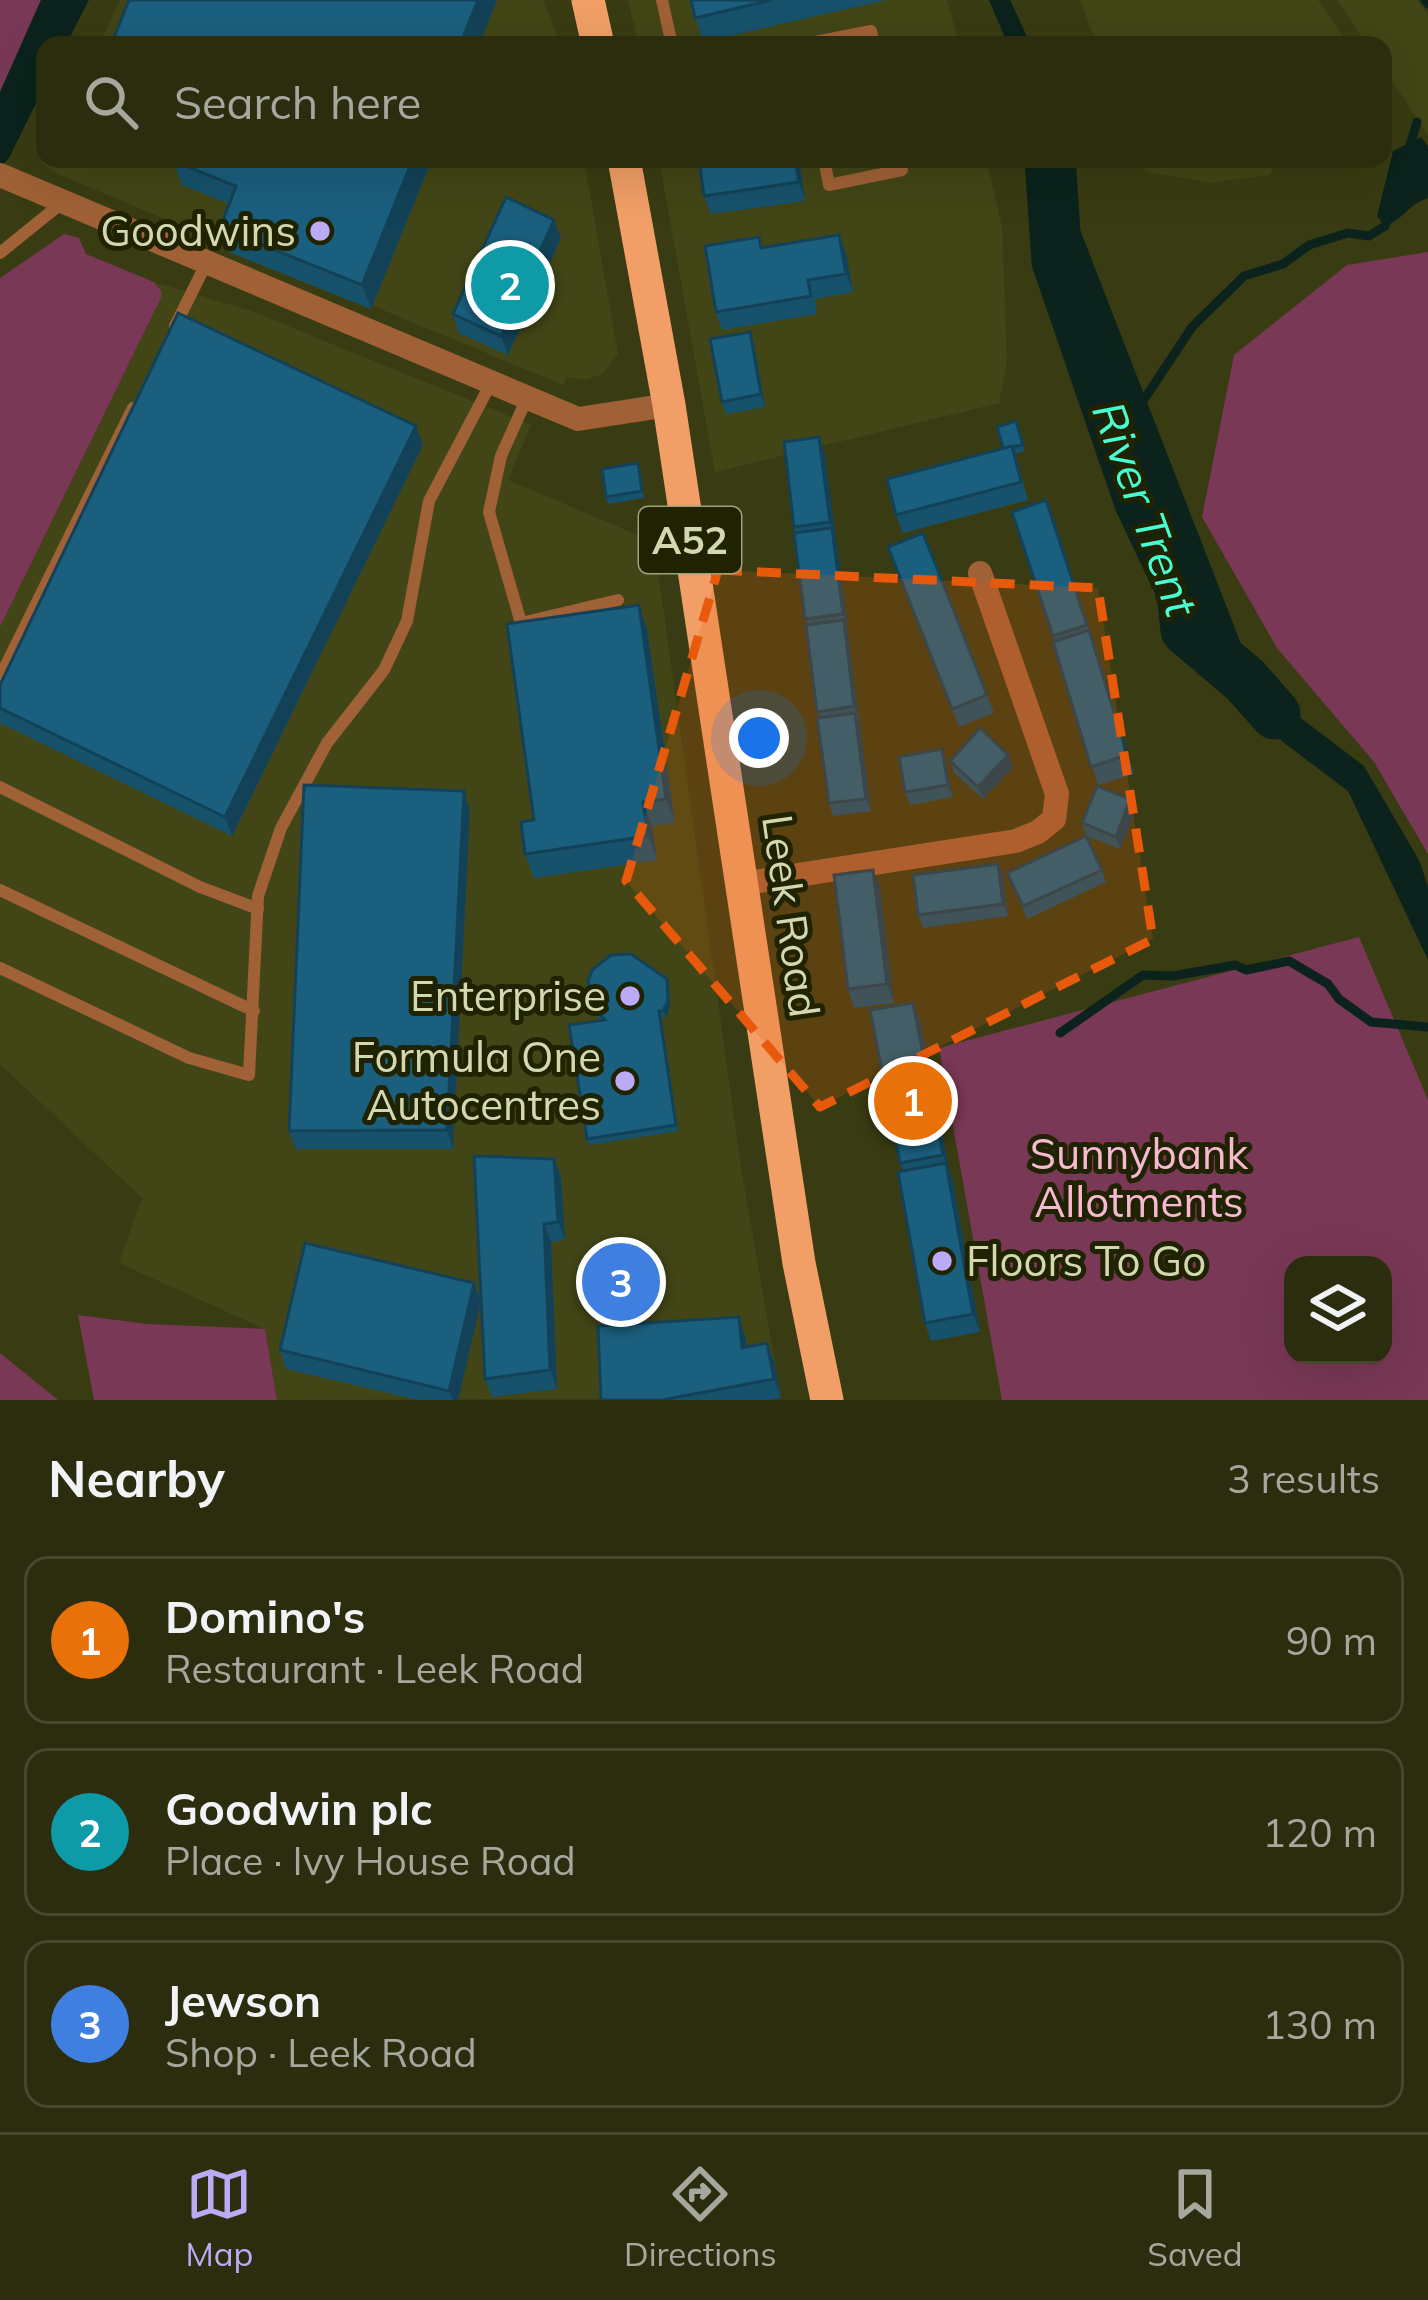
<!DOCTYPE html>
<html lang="en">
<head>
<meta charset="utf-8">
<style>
	:root { --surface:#2b2d0e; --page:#37391c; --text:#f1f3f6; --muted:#a6a89e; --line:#47492e; --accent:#bbaaf6 }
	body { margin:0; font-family:Mulish,sans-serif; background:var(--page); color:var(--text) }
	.controls { position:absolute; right:36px; bottom:36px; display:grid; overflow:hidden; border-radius:24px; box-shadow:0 12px 48px #0002 }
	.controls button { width:108px; height:108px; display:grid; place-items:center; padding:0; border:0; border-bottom:3px solid var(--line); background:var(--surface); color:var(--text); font:60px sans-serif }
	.you { position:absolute; left:759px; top:738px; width:42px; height:42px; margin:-30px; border:9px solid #fff; border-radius:50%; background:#1a73e8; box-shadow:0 0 0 18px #1a73e833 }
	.badge { display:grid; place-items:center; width:78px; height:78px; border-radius:50%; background:var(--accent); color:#fff; font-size:39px; font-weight:700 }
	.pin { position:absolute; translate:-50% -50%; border:6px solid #fff; box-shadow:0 3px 12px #0006 }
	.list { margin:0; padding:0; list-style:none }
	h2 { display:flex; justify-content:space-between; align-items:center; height:156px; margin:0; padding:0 48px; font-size:51px }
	h2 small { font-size:39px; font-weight:400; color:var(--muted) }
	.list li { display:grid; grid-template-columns:78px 1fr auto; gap:36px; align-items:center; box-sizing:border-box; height:168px; margin:0 24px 24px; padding:0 24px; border:3px solid var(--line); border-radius:24px }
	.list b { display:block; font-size:45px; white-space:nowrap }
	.list p { margin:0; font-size:39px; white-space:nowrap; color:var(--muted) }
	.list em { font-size:39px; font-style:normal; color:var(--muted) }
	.icon { flex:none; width:66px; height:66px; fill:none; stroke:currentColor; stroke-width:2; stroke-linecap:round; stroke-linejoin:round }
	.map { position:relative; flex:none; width:1428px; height:1400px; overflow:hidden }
	.search { position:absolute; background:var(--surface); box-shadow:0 12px 48px #0002; left:36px; right:36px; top:36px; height:132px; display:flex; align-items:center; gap:30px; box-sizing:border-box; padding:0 42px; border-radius:24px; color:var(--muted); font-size:45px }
	.sheet { height:732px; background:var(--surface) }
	nav { display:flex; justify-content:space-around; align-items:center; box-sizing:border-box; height:168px; border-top:3px solid var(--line); background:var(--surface); font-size:33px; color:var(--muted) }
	nav a { display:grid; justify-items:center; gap:6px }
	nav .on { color:var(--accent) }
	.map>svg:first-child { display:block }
	.built { fill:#424616 }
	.green { fill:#793855; fill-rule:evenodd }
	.water { fill:#0b231c }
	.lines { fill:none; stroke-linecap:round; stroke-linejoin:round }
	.stream { stroke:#0b231c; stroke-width:9 }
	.river { stroke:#0b231c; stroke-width:51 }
	.service { stroke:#a06136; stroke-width:12 }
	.minor { stroke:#a06136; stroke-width:24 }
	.trunk { stroke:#f19f66; stroke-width:33 }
	.wall { fill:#17526c }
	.shaded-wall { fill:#134258 }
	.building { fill:#1b5f7e; stroke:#134258; stroke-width:3 }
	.marked { fill:#e8590c; fill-opacity:0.2; stroke:#e8590c; stroke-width:9; stroke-dasharray:24 15; stroke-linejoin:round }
	.poi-dot { fill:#bbaaf6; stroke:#202302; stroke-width:4.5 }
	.labels { text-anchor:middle; stroke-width:10; stroke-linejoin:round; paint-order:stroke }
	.shield { fill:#202302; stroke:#9da27c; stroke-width:3 }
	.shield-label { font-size:39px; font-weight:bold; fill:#d3d8b1 }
	.poi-label { font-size:42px; fill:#d3d8b1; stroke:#202302; text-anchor:end }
	.street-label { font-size:42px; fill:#d3d8b1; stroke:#202302 }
	.park-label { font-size:42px; fill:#f7b9d1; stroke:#202302 }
	.water-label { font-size:45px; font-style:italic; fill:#47fdd3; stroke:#202302 }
</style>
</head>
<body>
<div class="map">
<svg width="1428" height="1400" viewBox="0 0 1428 1400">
	<rect width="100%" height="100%" fill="#393c12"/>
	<g class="built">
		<polygon points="120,0 543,0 561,45 99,45"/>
		<polygon points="628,0 947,0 960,45 639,45"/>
		<polygon points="1080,0 1318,0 1349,45 1097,45"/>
		<polygon points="1337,0 1417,0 1428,16 1428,135 1383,67 1383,45 1368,45"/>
		<polygon points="45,157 584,159 618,354 602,374 585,380 566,377 563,385 55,173 42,162"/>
		<polygon points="659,159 986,159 1002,227 1007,362 999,403 715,472"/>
		<polygon points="1141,159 1280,159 1269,175 1210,183 1145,171"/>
		<polygon points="154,282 251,311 531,425 508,480 654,542 741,1168 781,1398 277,1400 265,1329 119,1263 142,1198 0,1064 0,627 161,299 162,292"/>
	</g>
	<g class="green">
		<polygon points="0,0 41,0 0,92"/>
		<polygon points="64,234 79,238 86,254 154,282 162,292 161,298 0,627 0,278"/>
		<polygon points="1428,252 1428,854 1374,762 1277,648 1202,517 1234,355 1347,265"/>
		<path d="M1359,937L1428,1100V1400H1002L939,1048ZM1293,1265H1383V1355H1293Z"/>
		<polygon points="78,1315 147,1324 265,1329 277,1400 94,1400"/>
		<polygon points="0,1353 58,1400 0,1400"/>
	</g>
	<g class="water">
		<polygon points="41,0 89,0 66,45 45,45 45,85 9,158 0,167 0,92"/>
		<polygon points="989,0 1010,0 1031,45 1008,45"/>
		<path d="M1421,137L1428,146V198C1409,204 1404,219 1385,226L1377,216L1393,151Z"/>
		<polygon points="1038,159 1058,159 1065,191 1257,685 1364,766 1419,860 1428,886 1428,960 1348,791 1283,742 1231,679 1044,182"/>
	</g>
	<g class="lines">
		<g class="stream">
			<polyline points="1425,0 1428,4"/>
			<polyline points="1408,152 1417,122"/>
			<polyline points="1118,439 1192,327 1244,276 1283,264 1309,245 1348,233 1369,236 1385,226 1387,219"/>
			<polyline points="1060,1033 1143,975 1173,976 1235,965 1246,970 1289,961 1328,984 1339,999 1371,1022 1428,1027"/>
		</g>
		<polyline class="river" points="1050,159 1057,261 1139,500 1182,591 1186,630 1245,680 1275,714"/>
		<g class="service">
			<polyline points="662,0 672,45"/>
			<polyline points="800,45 871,31 874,45"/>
			<polyline points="824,159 829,185 902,170 900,159"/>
			<polyline points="0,253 63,202"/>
			<polyline points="175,326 207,262"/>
			<polyline points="527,398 501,456 489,512 521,623 618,600"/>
			<polyline points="0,677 133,408"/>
			<polyline points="0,787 200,887 258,909"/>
			<polyline points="0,890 254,1011"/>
			<polyline points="0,968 189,1058 249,1075 258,896 281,828 327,743 384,670 407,621 429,501 491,383"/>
		</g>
		<g class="minor">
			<polyline points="0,175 578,419 669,405"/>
			<polyline points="741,884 1016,841 1038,832 1054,819 1057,794 980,573"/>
		</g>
		<g class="trunk">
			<polyline points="588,0 598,45"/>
			<polyline points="624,159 669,405 799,1263 827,1400"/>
		</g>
	</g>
	<g class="wall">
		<polygon points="691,0 886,0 703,42"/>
		<polygon points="165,159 432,159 371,309 229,252 220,228 229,204 182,185 174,163"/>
		<polygon points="799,159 805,201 711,214 704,196"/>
		<polygon points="839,235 846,253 853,292 815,299 817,314 722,330 716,312 759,237 763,248"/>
		<polygon points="561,238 508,355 459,333 453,314"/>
		<polygon points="754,344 765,407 726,414 722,402"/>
		<polygon points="1016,421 1025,451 1015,454 1028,500 903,533 896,515 1003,448"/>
		<polygon points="423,445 232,836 0,723 0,685"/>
		<polygon points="824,450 871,811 833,816 829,803 820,717 794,527"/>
		<polygon points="638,463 644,498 608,504 606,497"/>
		<polygon points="1046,500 1094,643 1134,774 1098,785 1055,641 1012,512"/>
		<polygon points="923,533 994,713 959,727 888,547"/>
		<polygon points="647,629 675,823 652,826 657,860 534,878 525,854 534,820"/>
		<polygon points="942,749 946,762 953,797 910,805 905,792"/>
		<polygon points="1008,755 1013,767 983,799 955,774 950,761"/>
		<polygon points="1130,799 1135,812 1120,849 1086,836 1082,823"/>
		<polygon points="470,810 453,1149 296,1149 289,1131"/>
		<polygon points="873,870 880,888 894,1003 854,1008 848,989"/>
		<polygon points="1102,870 1106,882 1027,919 1007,873"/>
		<polygon points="1003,876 1008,916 923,928 918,915"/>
		<polygon points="669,985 670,1007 666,1017 661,1018 678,1131 589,1145 587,1139 601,1020 593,1012 591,1006"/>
		<polygon points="913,1003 920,1021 949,1170 953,1182 980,1332 931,1341 925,1323 903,1171 900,1163"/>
		<polygon points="554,1159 561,1177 565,1240 551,1242 557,1389 492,1397 485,1379"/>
		<polygon points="474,1283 481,1302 458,1400 418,1400 286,1369 280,1350"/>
		<polygon points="745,1336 747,1347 767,1343 774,1361 781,1398 768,1400 601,1400"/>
	</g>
	<g class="shaded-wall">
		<polygon points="478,0 497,0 479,45 460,45"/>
		<polygon points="413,159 432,159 371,309 362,285"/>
		<polygon points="795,159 799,159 805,201 799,182"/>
		<polygon points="554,220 561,238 508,355 501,336"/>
		<polygon points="839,235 846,253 853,292 846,274"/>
		<polygon points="750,332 754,344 765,407 761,394"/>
		<polygon points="416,426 423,445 232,836 225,817"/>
		<polygon points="819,437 824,450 848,626 843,614"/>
		<polygon points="639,605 647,629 675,823 666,799"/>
		<polygon points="844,620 848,633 859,719 854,706"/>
		<polygon points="855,713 860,725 871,811 866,799"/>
		<polygon points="942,749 946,762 953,797 948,785"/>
		<polygon points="1008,755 1013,767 983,799 978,787"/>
		<polygon points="464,791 470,810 453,1149 447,1130"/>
		<polygon points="1130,799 1135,812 1120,849 1116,837"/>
		<polygon points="643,802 652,826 657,860 648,836"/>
		<polygon points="998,864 1003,876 1008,916 1003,904"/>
		<polygon points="873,870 880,888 894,1003 887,984"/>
		<polygon points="667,979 669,985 670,1007 666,1017 663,1011"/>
		<polygon points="913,1003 920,1021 949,1170 953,1182 980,1332 973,1314 947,1167 943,1155"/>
		<polygon points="659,1011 661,1018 678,1131 676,1125"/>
		<polygon points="554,1159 561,1177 565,1240 558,1222"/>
		<polygon points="544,1224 551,1242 557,1389 550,1370"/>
		<polygon points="474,1283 481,1302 458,1400 453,1400 449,1391"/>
		<polygon points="739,1317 745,1336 749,1367 742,1348"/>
		<polygon points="767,1343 774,1361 781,1398 774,1379"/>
	</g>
	<g class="building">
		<polygon points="129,0 478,0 460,45 111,45"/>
		<polygon points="691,0 772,0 695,18"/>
		<polygon points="174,159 413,159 362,285 220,228 236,186 173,161"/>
		<polygon points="699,159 795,159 799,182 704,196"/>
		<polygon points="506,197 554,220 501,336 453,314"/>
		<polygon points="839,235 846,274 808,280 811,296 716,312 705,246 759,237 761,248"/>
		<polygon points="178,313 416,426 225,817 0,708 0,685"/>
		<polygon points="750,332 761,394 722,402 710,339"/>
		<polygon points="1016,421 1023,445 1003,448 997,427"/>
		<polygon points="819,437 830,522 794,527 784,442"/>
		<polygon points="1012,446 1021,482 896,515 887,479"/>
		<polygon points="638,463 642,491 606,497 602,469"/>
		<polygon points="1046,500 1087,625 1053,636 1012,512"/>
		<polygon points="832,528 843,614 805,619 794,533"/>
		<polygon points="923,533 987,695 952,709 888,547"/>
		<polygon points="639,605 666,799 643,802 648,836 525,854 521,822 534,820 507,624"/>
		<polygon points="844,620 854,706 817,712 806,625"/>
		<polygon points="1089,630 1127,755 1091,767 1053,642"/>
		<polygon points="855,713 866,799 829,803 817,718"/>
		<polygon points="980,728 1008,755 978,787 950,761"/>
		<polygon points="942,749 948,785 905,792 899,757"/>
		<polygon points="304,785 464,791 447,1130 289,1131"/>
		<polygon points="1097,786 1130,799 1116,837 1082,823"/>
		<polygon points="1086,836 1102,870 1023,906 1007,873"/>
		<polygon points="998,864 1003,904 918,915 913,875"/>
		<polygon points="873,870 887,984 848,989 834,875"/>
		<polygon points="631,954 667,979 668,1001 663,1011 659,1011 676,1125 587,1139 569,1025 605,1020 591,1006 588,981 592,970 611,955"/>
		<polygon points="913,1003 943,1155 900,1163 870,1010"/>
		<polygon points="474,1156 554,1159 558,1222 544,1224 550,1370 485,1379"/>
		<polygon points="946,1163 973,1314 925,1323 898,1172"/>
		<polygon points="305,1243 474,1283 449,1391 280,1350"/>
		<polygon points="739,1317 742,1348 767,1343 774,1379 662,1400 601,1400 598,1326"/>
	</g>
	<path class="marked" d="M718,570L1098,588L1153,939L820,1107L626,881Z"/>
	<g class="poi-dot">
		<circle cx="320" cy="231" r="12"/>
		<circle cx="630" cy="996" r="12"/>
		<circle cx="625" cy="1081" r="12"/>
		<circle cx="942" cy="1261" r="12"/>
	</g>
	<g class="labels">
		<rect class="shield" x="639" y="507" width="102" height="66" rx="9"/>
		<g class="shield-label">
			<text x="690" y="554">A52</text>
		</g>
		<g class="poi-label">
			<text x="296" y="246">Goodwins</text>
			<text x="606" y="1011">Enterprise</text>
			<text x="601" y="1072">Formula One<tspan x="601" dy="48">Autocentres</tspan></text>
			<text x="966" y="1276" text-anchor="start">Floors To Go</text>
		</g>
		<g class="street-label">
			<text transform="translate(791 916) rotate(82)" y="15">Leek Road</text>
		</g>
		<g class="park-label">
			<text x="1139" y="1169">Sunnybank<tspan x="1139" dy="48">Allotments</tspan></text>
		</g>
		<g class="water-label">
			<text transform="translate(1145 509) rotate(70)" y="16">River Trent</text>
		</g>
	</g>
</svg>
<div class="controls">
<button><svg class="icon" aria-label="layers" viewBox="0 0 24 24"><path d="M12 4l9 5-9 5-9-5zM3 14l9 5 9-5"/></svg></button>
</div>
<div class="you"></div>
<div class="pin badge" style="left:913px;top:1101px;background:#e8710a">1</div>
<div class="pin badge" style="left:510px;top:285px;background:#0f9aa8">2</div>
<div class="pin badge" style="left:621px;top:1282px;background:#3f7fe0">3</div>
<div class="search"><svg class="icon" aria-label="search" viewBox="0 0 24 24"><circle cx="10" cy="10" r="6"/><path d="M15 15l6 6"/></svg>Search here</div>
</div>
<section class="sheet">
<h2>Nearby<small>3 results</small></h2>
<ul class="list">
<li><span class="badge" style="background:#e8710a">1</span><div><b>Domino's</b><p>Restaurant · Leek Road</p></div><em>90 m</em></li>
<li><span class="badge" style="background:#0f9aa8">2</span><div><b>Goodwin plc</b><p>Place · Ivy House Road</p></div><em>120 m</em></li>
<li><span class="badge" style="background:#3f7fe0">3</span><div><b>Jewson</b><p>Shop · Leek Road</p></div><em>130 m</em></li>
</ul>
</section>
<nav>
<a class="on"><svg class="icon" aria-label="map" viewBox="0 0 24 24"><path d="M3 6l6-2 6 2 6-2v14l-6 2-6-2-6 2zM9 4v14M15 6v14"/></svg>Map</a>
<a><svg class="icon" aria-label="directions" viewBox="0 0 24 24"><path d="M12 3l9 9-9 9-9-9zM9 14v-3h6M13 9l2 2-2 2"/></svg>Directions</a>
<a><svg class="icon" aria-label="saved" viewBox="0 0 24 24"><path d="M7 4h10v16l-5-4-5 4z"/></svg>Saved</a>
</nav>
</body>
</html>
